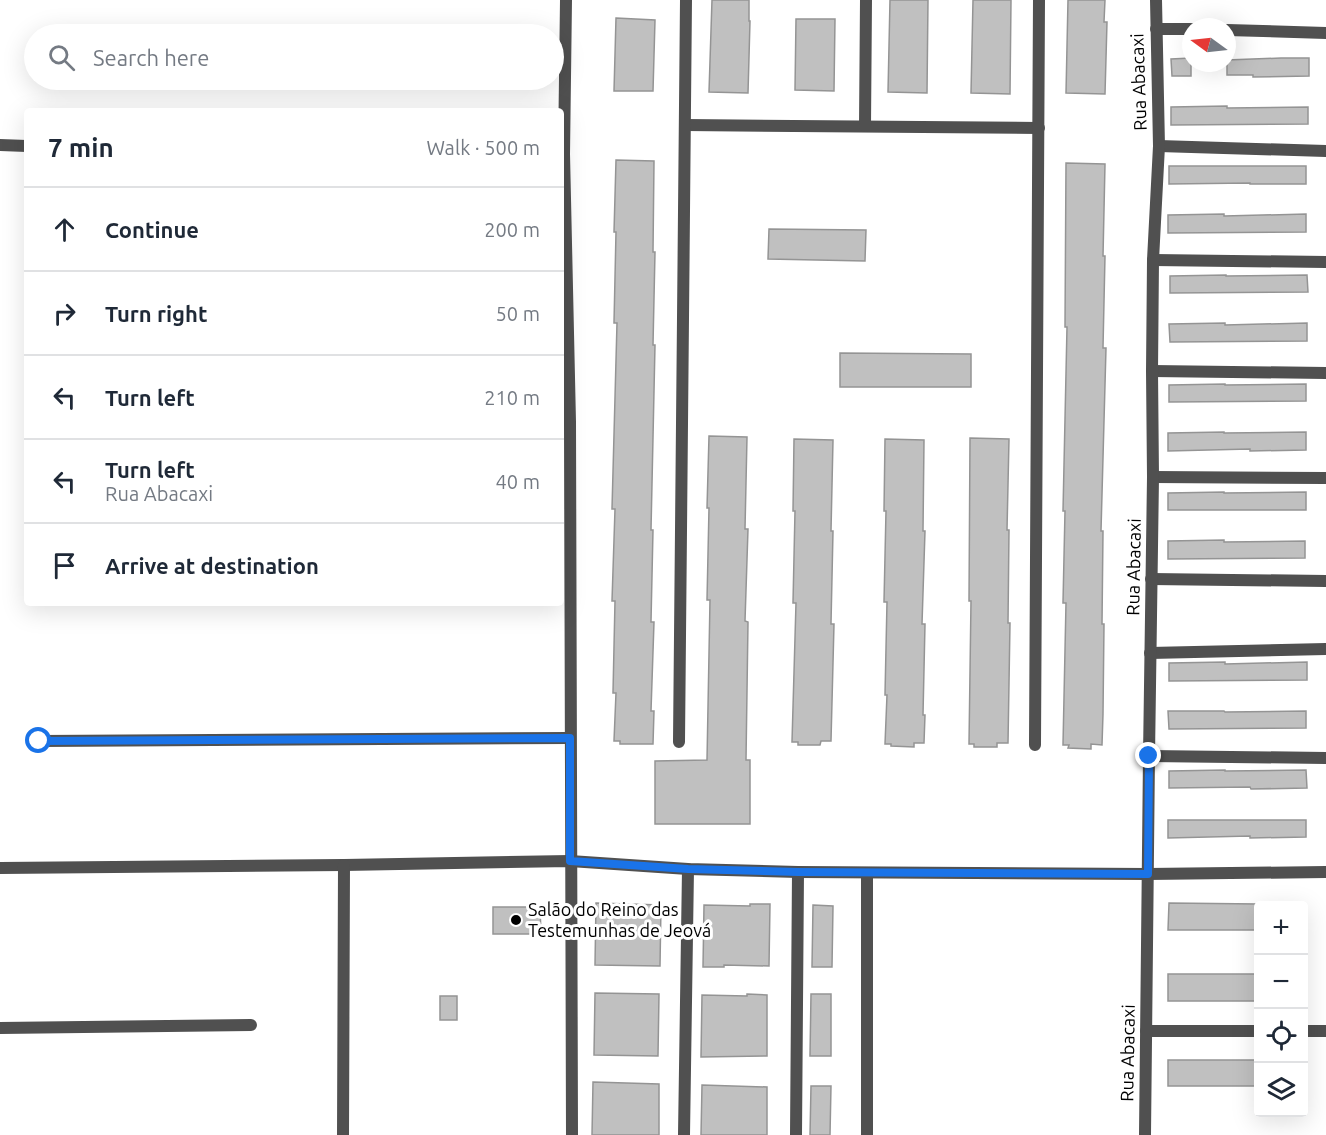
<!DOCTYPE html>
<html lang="en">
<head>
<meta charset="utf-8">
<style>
	:root { --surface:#fff; --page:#f2f2f3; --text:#1f2937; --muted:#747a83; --line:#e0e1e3 }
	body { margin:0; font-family:Ubuntu,sans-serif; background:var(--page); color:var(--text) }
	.controls { position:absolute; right:18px; bottom:18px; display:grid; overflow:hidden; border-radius:6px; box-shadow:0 6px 24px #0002 }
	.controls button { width:54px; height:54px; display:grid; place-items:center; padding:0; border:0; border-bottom:2px solid var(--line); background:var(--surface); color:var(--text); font:30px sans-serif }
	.compass { position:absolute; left:1182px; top:18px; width:54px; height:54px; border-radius:50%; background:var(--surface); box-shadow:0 6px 24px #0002; rotate:285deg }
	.stop { position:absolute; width:18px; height:18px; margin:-14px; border:4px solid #1a73e8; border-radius:50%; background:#fff }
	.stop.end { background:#1a73e8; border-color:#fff; box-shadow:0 2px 6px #0008 }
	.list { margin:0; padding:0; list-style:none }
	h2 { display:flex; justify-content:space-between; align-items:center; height:78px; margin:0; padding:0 24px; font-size:26px }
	h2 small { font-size:20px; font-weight:400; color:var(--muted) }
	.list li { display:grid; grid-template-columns:39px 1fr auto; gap:18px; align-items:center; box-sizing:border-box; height:84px; padding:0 24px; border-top:2px solid var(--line) }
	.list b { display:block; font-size:22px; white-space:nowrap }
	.list p { margin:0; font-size:20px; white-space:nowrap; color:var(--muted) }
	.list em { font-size:20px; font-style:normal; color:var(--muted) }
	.icon { flex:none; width:33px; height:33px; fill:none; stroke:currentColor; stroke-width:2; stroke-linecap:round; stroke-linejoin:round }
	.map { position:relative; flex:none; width:1326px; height:1135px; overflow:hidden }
	.search { position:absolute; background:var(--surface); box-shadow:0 6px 24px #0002; left:24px; top:24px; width:540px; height:66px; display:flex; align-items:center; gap:15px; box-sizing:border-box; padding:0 21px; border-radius:33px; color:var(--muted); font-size:22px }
	.panel { position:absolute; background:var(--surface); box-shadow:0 6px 24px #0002; left:24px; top:108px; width:540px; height:498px; border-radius:6px }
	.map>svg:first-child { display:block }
	.building { fill:#c0c0c0; stroke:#949494; stroke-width:1.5 }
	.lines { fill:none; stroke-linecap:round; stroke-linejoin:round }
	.street { stroke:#505050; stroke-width:12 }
	.route { stroke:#1a73e8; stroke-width:8 }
	.poi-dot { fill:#000; stroke:#fff; stroke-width:2 }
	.labels { text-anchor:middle; stroke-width:6; stroke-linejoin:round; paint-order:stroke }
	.street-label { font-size:18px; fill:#000; stroke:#fff }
	.poi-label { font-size:18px; fill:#000; stroke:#fff; text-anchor:start }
</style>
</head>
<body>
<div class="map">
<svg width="1326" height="1135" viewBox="0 0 1326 1135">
	<rect width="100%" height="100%" fill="#fff"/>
	<g class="building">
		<polygon points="712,0 749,0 749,21 750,21 748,93 709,92"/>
		<polygon points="890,0 928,0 927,93 888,92"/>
		<polygon points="973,0 1011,0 1010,94 971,93"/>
		<polygon points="1068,0 1105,0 1104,22 1107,22 1105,94 1066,93"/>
		<polygon points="616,18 655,20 653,91 614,91"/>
		<polygon points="796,19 835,19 834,91 795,90"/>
		<polygon points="1191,58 1191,76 1172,76 1171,59"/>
		<polygon points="1281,58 1309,58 1309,76 1253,77 1253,75 1227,75 1227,60"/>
		<polygon points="1227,106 1227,108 1308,107 1308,124 1171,125 1171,107"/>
		<polygon points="616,160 654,161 653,252 655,252 653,345 655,345 651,530 653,530 651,622 654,622 651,711 654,711 653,744 620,744 620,741 614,741 616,693 613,693 615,601 612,601 615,509 612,509 617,323 614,323 616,232 614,232"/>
		<polygon points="1066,163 1105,164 1103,256 1105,256 1103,348 1106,348 1101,531 1103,531 1102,624 1104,624 1103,714 1102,745 1091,744 1091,749 1068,748 1069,745 1063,745 1066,603 1063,603 1065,511 1063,511 1067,327 1065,327"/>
		<polygon points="1169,166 1306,166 1306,184 1250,184 1250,183 1169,184"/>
		<polygon points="1224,214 1224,216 1306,214 1306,232 1168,233 1168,215"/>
		<polygon points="769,229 866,230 865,261 768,259"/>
		<polygon points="1226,275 1226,276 1307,275 1308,292 1170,293 1170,276"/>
		<polygon points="1225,323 1225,325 1307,323 1307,341 1170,342 1169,324"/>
		<polygon points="840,353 971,354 971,387 840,387"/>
		<polygon points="1225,384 1225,385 1306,384 1306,401 1169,402 1169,385"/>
		<polygon points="1224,432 1224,433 1306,432 1306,450 1250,451 1250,449 1168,451 1168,433"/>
		<polygon points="709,436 747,437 745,529 748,529 745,621 748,622 746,760 750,760 750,824 655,824 655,761 707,760 710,600 707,600 709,508 707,508"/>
		<polygon points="970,438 1009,439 1007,530 1009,530 1008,623 1010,623 1008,743 997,743 997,747 974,747 974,744 969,744 971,601 969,601"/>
		<polygon points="794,439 833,440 831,531 833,531 831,624 834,624 831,741 821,741 820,745 798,745 798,742 792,742 796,603 793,603 795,511 793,511"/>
		<polygon points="885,439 924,440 923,531 925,531 922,624 925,624 923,715 925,715 924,743 914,743 914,747 891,746 891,744 885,744 887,695 885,695 887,602 884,602 886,511 884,511"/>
		<polygon points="1224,492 1224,493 1306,492 1306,510 1168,510 1168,493"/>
		<polygon points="1224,540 1224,542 1305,541 1305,558 1168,559 1168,541"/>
		<polygon points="1225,662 1225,664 1307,662 1307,680 1169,681 1169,663"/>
		<polygon points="1168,711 1224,711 1225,712 1306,711 1306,728 1169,729"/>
		<polygon points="1225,770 1225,771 1306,770 1307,788 1251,789 1250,787 1169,788 1169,771"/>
		<polygon points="1168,820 1306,820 1306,837 1250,838 1250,836 1168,838"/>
		<polygon points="596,903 661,905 660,966 595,965"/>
		<polygon points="1169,903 1258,904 1258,930 1168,930"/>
		<polygon points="750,904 770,904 769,966 724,965 724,967 703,967 704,905 750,906"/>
		<polygon points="813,905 833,906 832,967 812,967"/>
		<polygon points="493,907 540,907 541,934 493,934"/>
		<rect x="1168" y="974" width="90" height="27"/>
		<polygon points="595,993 659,994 658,1056 594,1055"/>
		<polygon points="747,994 767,995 767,1056 701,1057 702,995 747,996"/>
		<polygon points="811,994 831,994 831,1056 810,1056"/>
		<rect x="440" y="996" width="17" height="24"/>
		<rect x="1168" y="1060" width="90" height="26"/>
		<polygon points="593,1082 659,1084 659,1135 592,1135"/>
		<polygon points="702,1085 767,1087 767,1135 701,1135"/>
		<polygon points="811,1086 831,1086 830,1135 810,1135"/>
	</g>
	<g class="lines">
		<g class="street">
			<polyline points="566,0 564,154 570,422 572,1135"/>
			<polyline points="1156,29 1191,29"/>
			<polyline points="1227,30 1326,33"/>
			<polyline points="685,125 1039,128"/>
			<polyline points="865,126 866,0"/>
			<polyline points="0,145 27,146"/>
			<polyline points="1159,146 1326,151"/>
			<polyline points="1153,260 1326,262"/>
			<polyline points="1152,371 1326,373"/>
			<polyline points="1153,477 1326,478"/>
			<polyline points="1151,579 1326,581"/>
			<polyline points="1150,653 1326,649"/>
			<polyline points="39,741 570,738"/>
			<polyline points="679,742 686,0"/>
			<polyline points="1035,745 1039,0"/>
			<polyline points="1149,756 1326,758"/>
			<polyline points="0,868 344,865 570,861 688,869 798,872 1148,874 1326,872"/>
			<polyline points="0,1028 251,1025"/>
			<polyline points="1146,1031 1258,1031"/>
			<polyline points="1304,1031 1326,1031"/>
			<polyline points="343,1135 344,865"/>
			<polyline points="684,1135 688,869"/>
			<polyline points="796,1135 798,872"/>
			<polyline points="867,1135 867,873"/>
			<polyline points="1145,1135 1149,756 1153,477 1152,371 1153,260 1159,146 1156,0"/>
		</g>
	</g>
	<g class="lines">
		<polyline class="route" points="39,741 570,738 570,861 688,869 798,872 1148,874 1149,756"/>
	</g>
	<circle class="poi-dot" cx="516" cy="920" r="6"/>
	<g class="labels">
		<g class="street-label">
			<text transform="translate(1139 82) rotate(-92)" y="6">Rua Abacaxi</text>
			<text transform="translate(1134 567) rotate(-89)" y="6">Rua Abacaxi</text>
			<text transform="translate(1128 1053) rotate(-89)" y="6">Rua Abacaxi</text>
		</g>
		<g class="poi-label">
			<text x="528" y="916">Salão do Reino das<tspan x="528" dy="21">Testemunhas de Jeová</tspan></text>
		</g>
	</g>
</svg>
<div class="controls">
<button>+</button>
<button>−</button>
<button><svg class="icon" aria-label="locate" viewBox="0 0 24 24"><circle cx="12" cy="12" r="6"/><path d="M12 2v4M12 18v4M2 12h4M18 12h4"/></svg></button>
<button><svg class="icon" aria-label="layers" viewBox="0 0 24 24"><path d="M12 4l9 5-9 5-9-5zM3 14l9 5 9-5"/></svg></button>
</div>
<svg class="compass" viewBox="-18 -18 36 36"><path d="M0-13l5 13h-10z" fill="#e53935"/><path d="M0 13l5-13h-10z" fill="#747a83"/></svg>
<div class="stop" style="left:39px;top:741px"></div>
<div class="stop end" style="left:1149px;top:756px"></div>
<div class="search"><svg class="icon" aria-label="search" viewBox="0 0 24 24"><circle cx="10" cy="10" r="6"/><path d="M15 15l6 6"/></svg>Search here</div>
<section class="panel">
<h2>7 min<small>Walk · 500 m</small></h2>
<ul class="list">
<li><svg class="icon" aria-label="ahead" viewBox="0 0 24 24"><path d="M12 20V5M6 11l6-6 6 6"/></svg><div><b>Continue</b></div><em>200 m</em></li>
<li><svg class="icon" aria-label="right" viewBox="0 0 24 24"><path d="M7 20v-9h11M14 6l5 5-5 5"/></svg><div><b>Turn right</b></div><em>50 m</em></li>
<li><svg class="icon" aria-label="left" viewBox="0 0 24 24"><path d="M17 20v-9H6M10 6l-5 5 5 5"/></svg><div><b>Turn left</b></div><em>210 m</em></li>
<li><svg class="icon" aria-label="left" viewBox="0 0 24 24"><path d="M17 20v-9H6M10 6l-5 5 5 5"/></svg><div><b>Turn left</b><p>Rua Abacaxi</p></div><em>40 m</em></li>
<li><svg class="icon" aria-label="arrive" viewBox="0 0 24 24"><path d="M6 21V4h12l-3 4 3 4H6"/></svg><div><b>Arrive at destination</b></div></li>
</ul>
</section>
</div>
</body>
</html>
